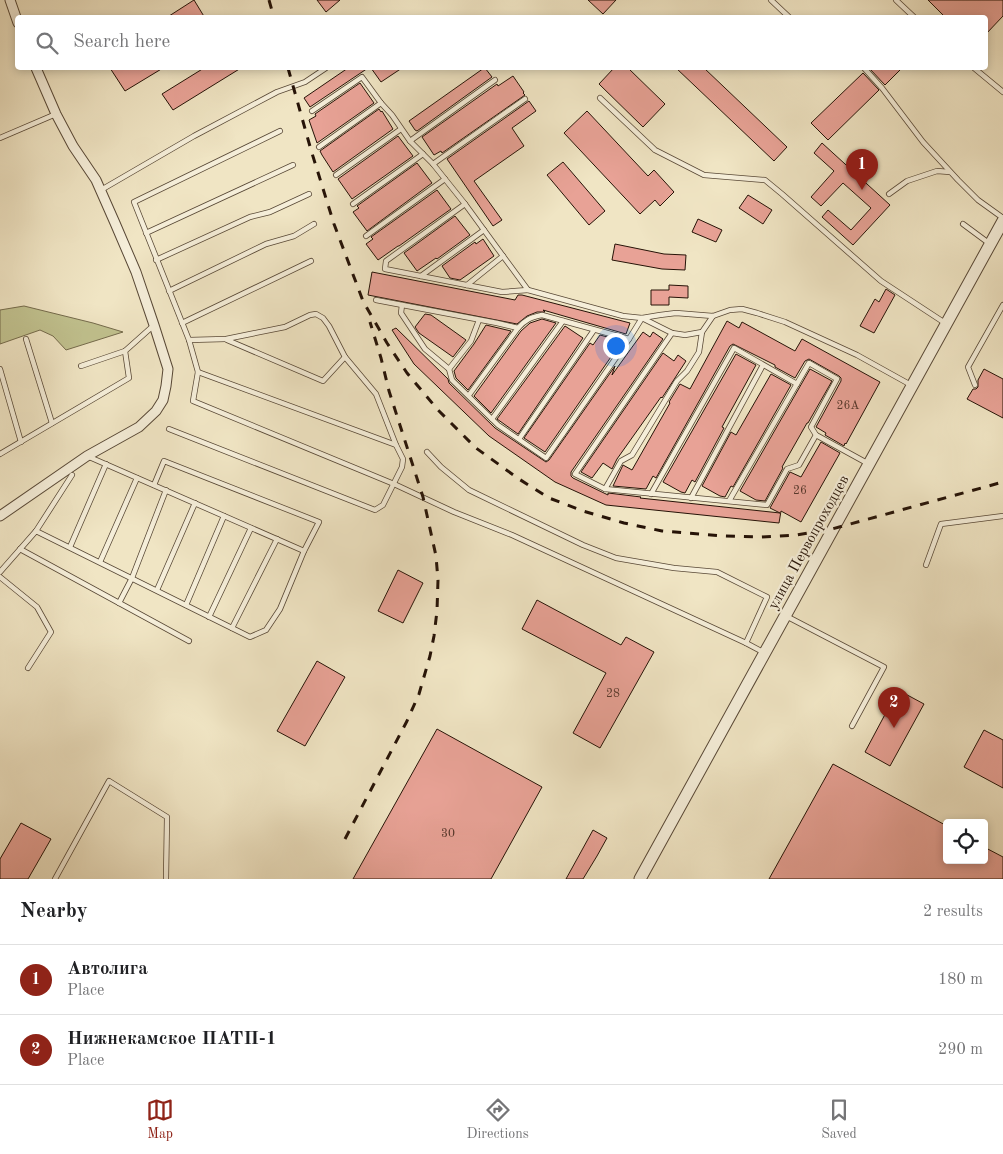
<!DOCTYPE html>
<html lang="en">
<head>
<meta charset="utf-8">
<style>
	:root { --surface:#fff; --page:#f2f2f2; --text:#202124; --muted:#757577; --line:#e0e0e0; --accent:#8f2418 }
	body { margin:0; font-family:"Old Standard TT",serif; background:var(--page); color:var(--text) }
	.controls { position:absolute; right:15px; bottom:15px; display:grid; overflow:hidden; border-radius:5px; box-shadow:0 2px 8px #0003 }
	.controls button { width:45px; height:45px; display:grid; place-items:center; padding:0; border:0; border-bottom:1px solid var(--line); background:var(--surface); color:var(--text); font:25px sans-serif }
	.you { position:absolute; left:615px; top:345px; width:18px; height:18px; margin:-12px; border:4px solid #fff; border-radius:50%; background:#1a73e8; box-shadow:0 0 0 8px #1a73e833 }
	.badge { display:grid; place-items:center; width:32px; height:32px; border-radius:50%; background:var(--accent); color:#fff; font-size:16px; font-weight:700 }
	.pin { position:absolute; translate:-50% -41px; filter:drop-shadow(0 1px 2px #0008) }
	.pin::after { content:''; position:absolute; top:26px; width:18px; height:15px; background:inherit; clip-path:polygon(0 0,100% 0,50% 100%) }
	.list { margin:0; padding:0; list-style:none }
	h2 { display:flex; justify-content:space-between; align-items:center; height:65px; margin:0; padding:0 20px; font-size:21px }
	h2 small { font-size:16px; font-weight:400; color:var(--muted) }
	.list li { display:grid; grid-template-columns:32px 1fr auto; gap:15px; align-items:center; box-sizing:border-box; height:70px; padding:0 20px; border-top:1px solid var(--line) }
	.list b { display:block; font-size:19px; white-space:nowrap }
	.list p { margin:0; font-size:16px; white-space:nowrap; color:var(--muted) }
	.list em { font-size:16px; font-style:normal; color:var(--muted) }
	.icon { flex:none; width:28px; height:28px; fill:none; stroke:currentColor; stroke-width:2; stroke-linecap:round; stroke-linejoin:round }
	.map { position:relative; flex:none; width:1003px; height:879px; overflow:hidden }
	.search { position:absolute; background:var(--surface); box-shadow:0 2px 8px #0003; left:15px; right:15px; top:15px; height:55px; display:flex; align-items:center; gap:12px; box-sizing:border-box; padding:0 18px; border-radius:5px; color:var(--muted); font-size:19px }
	.sheet { height:205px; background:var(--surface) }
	nav { display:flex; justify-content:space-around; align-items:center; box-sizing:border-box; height:70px; border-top:1px solid var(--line); background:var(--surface); font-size:14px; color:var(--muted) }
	nav a { display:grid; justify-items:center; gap:2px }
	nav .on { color:var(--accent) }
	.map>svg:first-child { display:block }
	.green { fill:#c1c28f; stroke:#746a4b }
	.building { fill:#e8a296; stroke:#261307 }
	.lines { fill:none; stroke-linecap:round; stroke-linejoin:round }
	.service-casing { stroke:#584836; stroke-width:6 }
	.minor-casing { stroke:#584836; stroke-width:11 }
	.tertiary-casing { stroke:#584836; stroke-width:13 }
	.service { stroke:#f5eed9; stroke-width:4.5 }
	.minor { stroke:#f5eed9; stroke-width:9 }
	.tertiary { stroke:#f5eed9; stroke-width:11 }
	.rail { stroke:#261307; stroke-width:3; stroke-dasharray:9 9; stroke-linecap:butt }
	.labels { text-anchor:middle; stroke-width:4.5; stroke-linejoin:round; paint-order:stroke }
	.number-label { font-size:12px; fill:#56372b }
	.street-label { font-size:15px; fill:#261307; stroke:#f5eed9 }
</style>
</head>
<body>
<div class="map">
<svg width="1003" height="879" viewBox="0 0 1003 879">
	<rect width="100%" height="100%" fill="#f0e5c4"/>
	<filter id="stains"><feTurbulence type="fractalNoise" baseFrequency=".004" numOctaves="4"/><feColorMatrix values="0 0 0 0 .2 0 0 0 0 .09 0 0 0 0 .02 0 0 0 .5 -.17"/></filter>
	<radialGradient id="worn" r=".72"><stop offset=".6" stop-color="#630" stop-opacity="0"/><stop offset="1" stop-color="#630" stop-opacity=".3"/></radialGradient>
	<polygon class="green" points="24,306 93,323 123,332 66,350 53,336 40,330 0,344 0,310"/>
	<g class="building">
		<polygon points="194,0 205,18 166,18"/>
		<polygon points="317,0 340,0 326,12"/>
		<polygon points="588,0 616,0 603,14"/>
		<polygon points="928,0 1003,0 1003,16 986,34 986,18 946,18"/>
		<polygon points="110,68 163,68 125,91"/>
		<polygon points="204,68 241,68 173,110 162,94"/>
		<polygon points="348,68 368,68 310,107 304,98"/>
		<polygon points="371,68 402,68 381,82"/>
		<polygon points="484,68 485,68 492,77 417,131 415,130 409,121"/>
		<polygon points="614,68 628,68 665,104 643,127 599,84"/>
		<polygon points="676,68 704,68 787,147 774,161"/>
		<polygon points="869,68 902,68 885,85"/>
		<polygon points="863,73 879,90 828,140 811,123"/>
		<polygon points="513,76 524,92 523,93 525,95 442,153 441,151 434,155 422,137 497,84 498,86"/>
		<polygon points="360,83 374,103 317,143 309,120 316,116 315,114"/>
		<polygon points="529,101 536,111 512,128 524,146 474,181 502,220 493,226 447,159"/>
		<polygon points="379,109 381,112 382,111 393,129 333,172 322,155 320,151"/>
		<polygon points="587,111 648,176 654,170 674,192 660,206 655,200 640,214 564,133"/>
		<polygon points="398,136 413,156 352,199 338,179"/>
		<polygon points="822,143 890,205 853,245 822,217 828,210 851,230 871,208 843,183 821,206 811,197 834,171 814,153"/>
		<polygon points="563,162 605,211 589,225 547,175"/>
		<polygon points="417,163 432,183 367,231 353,212 359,208 357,206"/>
		<polygon points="437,190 451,209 399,246 398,246 378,260 366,244 373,239 371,237"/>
		<polygon points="748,195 772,210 763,224 739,208"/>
		<polygon points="455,216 470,235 437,259 436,258 417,271 404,253"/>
		<polygon points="698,219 722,230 716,242 692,232"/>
		<polygon points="483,239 494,256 460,280 450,278 442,266 475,242 476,244"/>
		<polygon points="615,244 664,254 686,255 685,270 662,269 612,260"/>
		<polygon points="372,272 515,300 518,295 522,295 630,323 626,334 543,310 545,312 537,312 527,316 517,324 368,295"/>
		<polygon points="669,285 688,286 688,298 669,297 669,305 651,305 651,290 669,290"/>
		<polygon points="886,289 895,295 874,333 860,326 875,299 879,302"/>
		<polygon points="425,314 431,315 466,340 453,357 419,333 415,327"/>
		<polygon points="542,319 556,323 491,413 474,396 521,331 530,323"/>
		<polygon points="727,321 739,328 742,322 795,351 802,339 880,382 846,444 845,443 844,446 825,435 826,433 816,427 841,381 841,378 839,376 809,359 805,361 795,378 775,367 775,365 733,344 730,346 656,478 653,476 646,489 613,486 623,465 632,470 670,403 669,402 680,384 690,389"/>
		<polygon points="486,325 511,331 468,390 456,378 454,371 474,344"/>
		<polygon points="565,326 583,338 518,434 497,419"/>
		<polygon points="396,328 448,379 449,383 495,428 546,462 549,460 615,366 612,375 643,332 650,337 653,332 663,339 571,472 571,476 573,478 608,495 608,493 641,497 640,498 780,513 770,508 790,472 801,477 821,442 840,453 801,522 781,511 779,523 606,505 555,482 489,436 414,364 392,330"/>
		<polygon points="600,335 622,341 545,452 524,438 590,343 593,345"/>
		<polygon points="663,353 674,361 678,355 686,361 662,398 661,397 617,459 612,469 603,463 592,478 581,472"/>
		<polygon points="736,354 756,365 722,427 724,428 695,482 692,480 685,493 681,492 663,482"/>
		<polygon points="810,369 832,381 808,423 807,423 782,467 783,468 765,501 756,500 740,491"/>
		<polygon points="984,369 1003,379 1003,418 967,399 973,389 976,389 978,387 978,380"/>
		<polygon points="771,374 791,385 733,487 731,486 725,497 720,496 702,486 731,432 736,435"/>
		<polygon points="398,570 423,583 403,623 378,611"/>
		<polygon points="537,600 621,645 626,637 654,652 600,748 573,733 606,673 522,629"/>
		<polygon points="317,661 345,677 305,746 277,731"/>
		<polygon points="898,690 924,704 890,766 865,752"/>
		<polygon points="437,729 542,787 491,879 353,879"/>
		<polygon points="984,730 1003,740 1003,788 964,767"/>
		<polygon points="833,764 947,826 947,860 984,860 984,847 1003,857 1003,879 769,879"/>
		<polygon points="21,823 51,839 28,879 0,879 0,859"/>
		<polygon points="593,830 607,838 597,856 583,879 566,879"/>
	</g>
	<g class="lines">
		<g class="service-casing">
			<g id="service">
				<polyline points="771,0 790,18"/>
				<polyline points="896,0 915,18"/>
				<polyline points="864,68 882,88 923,142 958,180 978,200 1003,218"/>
				<polyline points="974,68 1003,92"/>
				<polyline points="600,98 655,150 704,175 765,180 782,194 881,281 945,323"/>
				<polyline points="312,111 362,77 381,103 392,115 410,141 433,164 465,204 503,256 528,290 623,316 642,318 672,333 685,335 702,332 713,316"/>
				<polyline points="280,131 134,202 189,340 198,372 193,401 394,484 454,512 512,535 746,643 763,652"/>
				<polyline points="0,138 56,114"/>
				<polyline points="410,141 495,80"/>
				<polyline points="319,147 381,103"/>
				<polyline points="433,164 525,99"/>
				<polyline points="336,175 401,129"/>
				<polyline points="101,190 194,136 277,92 305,82 326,68"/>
				<polyline points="889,194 907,181 937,171 950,172"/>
				<polyline points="353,204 423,154"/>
				<polyline points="465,204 386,261 385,269 502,292 528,290"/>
				<polyline points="963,224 990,244"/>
				<polyline points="146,233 293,165"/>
				<polyline points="366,236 445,179"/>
				<polyline points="156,260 250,217 270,212 309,194"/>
				<polyline points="421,276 484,230"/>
				<polyline points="467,285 503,256"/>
				<polyline points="169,291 266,244 294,236 314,224"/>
				<path d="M376,300L497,323L518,328C525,320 531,317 542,315L629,339L642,318L660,315L676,313L713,316L730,310L742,309L757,313L785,322L857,355L911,385"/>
				<polyline points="402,305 401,313 425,349 449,369 452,380 498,425 546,458 629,339"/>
				<polyline points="182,323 311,261"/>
				<polyline points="672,333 575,474 605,489 767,505 787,469 799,465 816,435 811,427 837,379 809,363 729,501"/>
				<polyline points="26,339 52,423"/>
				<polyline points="189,340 226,339 285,327 310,315 316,314 323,318 329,326 345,357 376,394 396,445"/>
				<polyline points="227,340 323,381 345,357"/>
				<polyline points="81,366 125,351"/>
				<polyline points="0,369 21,442"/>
				<polyline points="449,369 471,341 479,320"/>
				<polyline points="975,385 968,367 1003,305"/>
				<polyline points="469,395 518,328"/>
				<polyline points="492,419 563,321"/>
				<polyline points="169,429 375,510 383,505 402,467 403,459 396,445 198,372"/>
				<polyline points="816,435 867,463"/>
				<polyline points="519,439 594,330"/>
				<polyline points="427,452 441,467 469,490 583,545 616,558 674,568 717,572 767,597 746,643"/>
				<polyline points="0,454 129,378 125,351 153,326"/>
				<polyline points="154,485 164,461 319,522 304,551"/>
				<polyline points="605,489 621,461 632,455 677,381 687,371 699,352 702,332"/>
				<polyline points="651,494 734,348 797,384"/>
				<polyline points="691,498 763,365"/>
				<polyline points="36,531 72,475"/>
				<polyline points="70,547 106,464"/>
				<polyline points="20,549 189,641"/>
				<polyline points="100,562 137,478"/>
				<polyline points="926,565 941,524 1003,516"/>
				<polyline points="0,572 36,531 250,637 266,630 280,609 304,551 87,456"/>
				<polyline points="0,577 37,607 51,632 28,668"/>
				<polyline points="157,590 195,503"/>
				<polyline points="119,603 132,578 166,490"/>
				<polyline points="186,605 224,516"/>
				<polyline points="786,616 884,667 852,726"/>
				<polyline points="209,617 251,528"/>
				<polyline points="232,628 277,539"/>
				<polyline points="55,879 109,781 167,817 166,879"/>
			</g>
		</g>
		<g class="minor-casing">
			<g id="minor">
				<polyline points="10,0 18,23"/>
				<polyline points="0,516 87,456 139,427 156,411 163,400 166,386 168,369 154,325 136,272 115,223 96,180 73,146 56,114 36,68"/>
			</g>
		</g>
		<g class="tertiary-casing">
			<polyline id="tertiary" points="640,879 1003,221"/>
		</g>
		<use href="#service" class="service"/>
		<use href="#minor" class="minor"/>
		<use href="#tertiary" class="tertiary"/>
		<g class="rail">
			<polyline points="269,0 274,18"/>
			<polyline points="288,68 311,150 334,224 363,301 387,343 407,373 438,410 476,448 519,479 549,498 583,511 624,523 662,531 724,536 760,537 797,535 832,529 1003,482"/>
			<polyline points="345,839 407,721 419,694 430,656 434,636 437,611 438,580 436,556 423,497 389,391 381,358 370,322"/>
		</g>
	</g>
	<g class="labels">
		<g class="number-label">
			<text x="848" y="409">26А</text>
			<text x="800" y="494">26</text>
			<text x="613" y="697">28</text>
			<text x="448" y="837">30</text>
		</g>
		<g class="street-label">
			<text transform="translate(808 542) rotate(-61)" y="5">улица Первопроходцев</text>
		</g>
	</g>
	<rect width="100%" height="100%" filter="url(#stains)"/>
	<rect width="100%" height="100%" fill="url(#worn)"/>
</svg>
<div class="controls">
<button><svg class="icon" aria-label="locate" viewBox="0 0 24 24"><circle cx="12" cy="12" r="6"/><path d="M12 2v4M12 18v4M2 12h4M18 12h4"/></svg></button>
</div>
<div class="you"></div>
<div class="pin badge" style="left:862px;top:190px">1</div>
<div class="pin badge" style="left:894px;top:728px">2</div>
<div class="search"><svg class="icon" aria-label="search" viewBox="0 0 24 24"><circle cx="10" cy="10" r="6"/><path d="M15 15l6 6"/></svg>Search here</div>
</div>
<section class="sheet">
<h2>Nearby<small>2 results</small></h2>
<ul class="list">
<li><span class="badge">1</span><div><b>Автолига</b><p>Place</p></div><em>180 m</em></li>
<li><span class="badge">2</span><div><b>Нижнекамское ПАТП-1</b><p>Place</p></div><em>290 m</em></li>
</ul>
</section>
<nav>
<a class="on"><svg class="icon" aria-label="map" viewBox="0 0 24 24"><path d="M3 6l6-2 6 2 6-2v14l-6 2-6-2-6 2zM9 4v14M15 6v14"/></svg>Map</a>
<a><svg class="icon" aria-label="directions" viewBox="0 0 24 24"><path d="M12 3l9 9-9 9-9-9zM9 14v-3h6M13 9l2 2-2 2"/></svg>Directions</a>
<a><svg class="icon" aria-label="saved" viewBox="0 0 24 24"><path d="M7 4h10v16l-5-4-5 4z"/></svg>Saved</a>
</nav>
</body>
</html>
